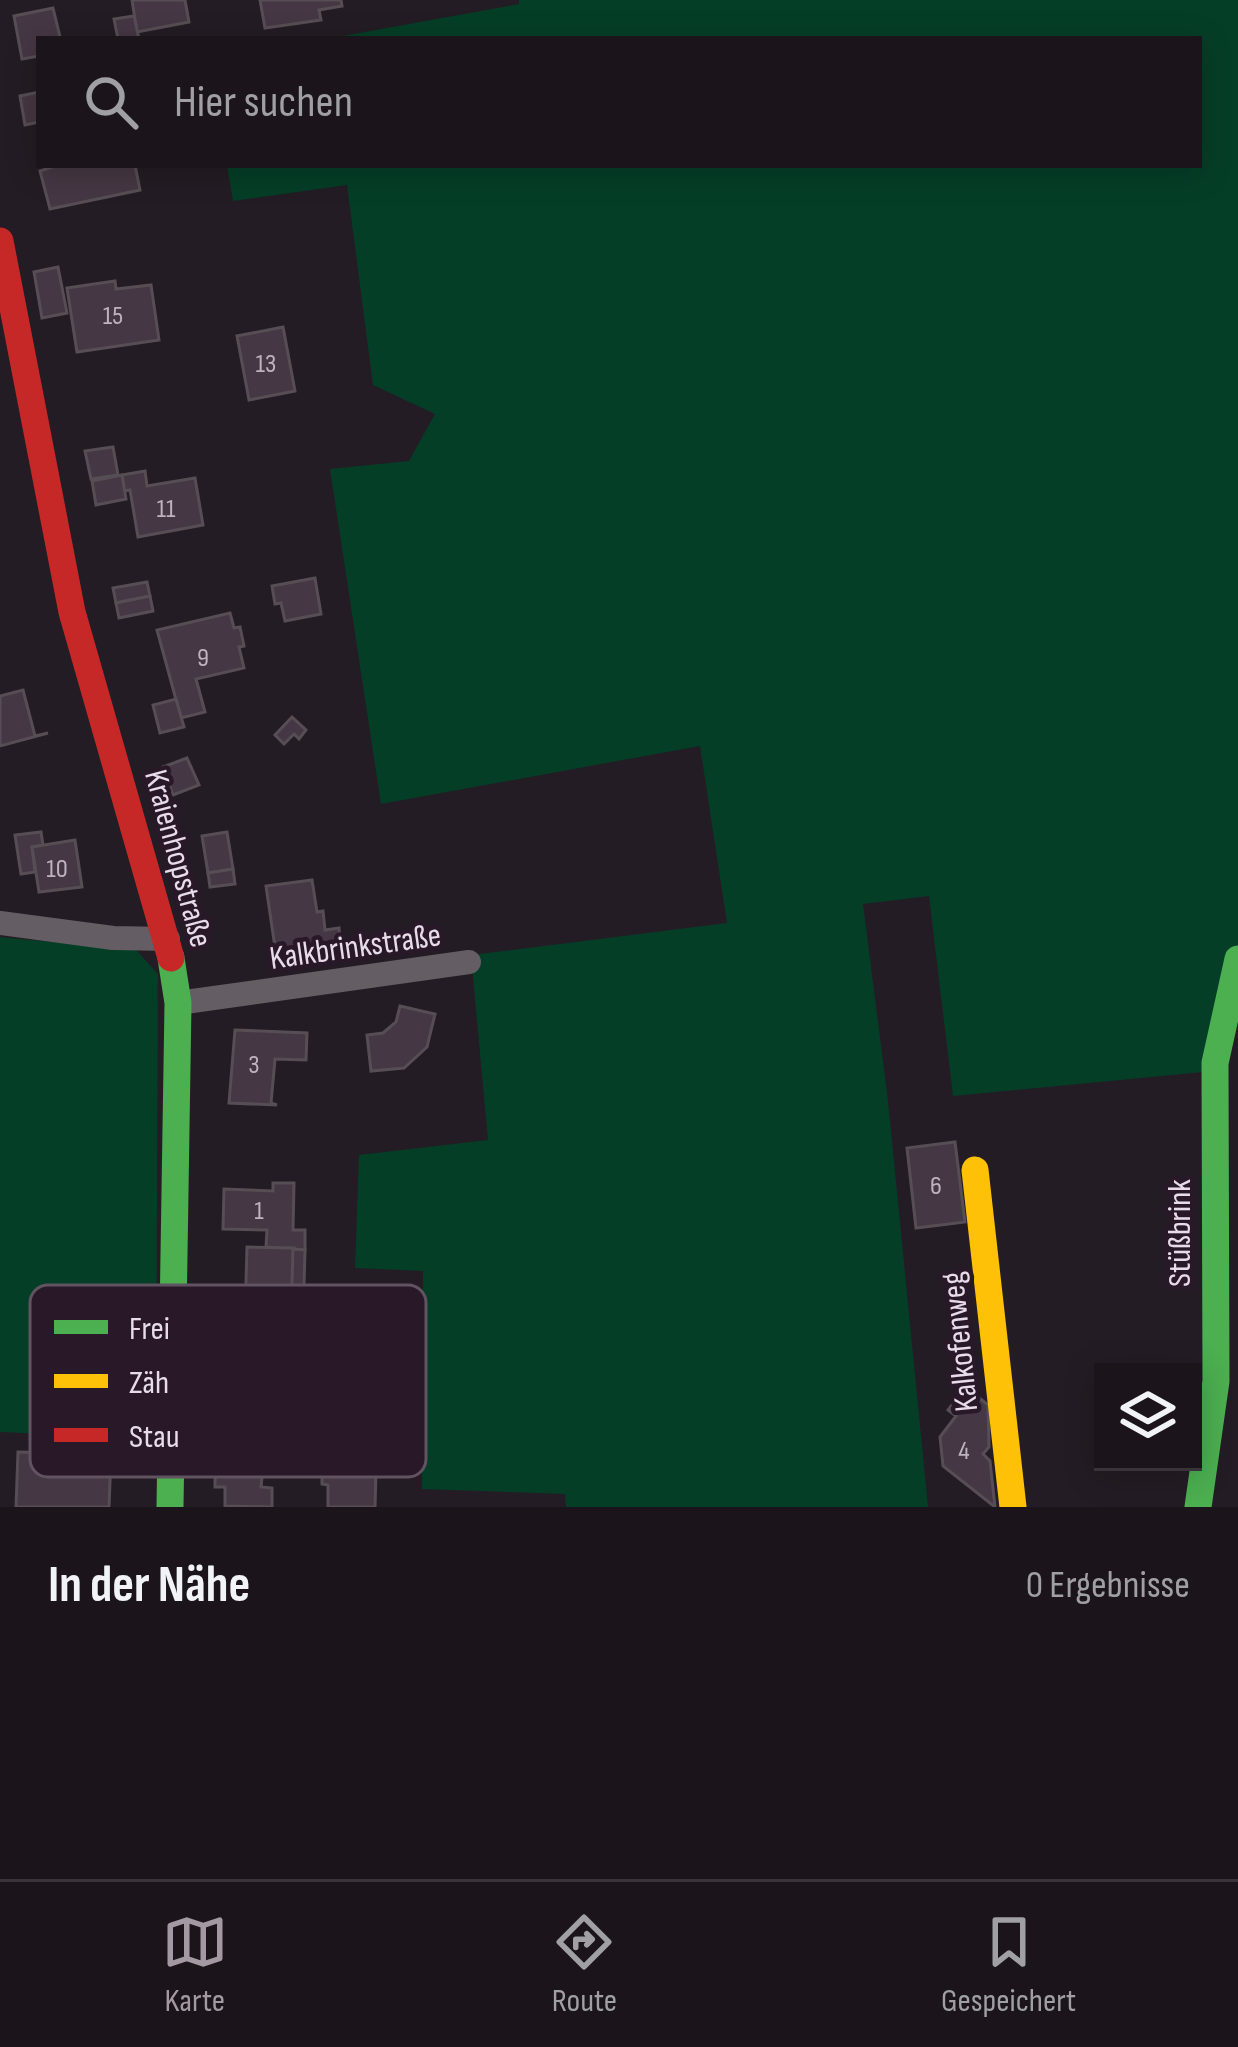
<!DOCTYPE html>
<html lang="de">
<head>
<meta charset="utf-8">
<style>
	:root { --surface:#1b151b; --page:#241e24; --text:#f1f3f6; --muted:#a09fa3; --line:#39343a; --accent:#a399a3 }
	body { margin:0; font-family:"Sofia Sans Condensed",sans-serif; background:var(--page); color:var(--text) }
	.controls { position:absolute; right:36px; bottom:36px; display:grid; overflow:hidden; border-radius:0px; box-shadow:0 6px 30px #0003 }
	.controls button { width:108px; height:108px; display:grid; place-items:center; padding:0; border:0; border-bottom:3px solid var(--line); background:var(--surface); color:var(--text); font:60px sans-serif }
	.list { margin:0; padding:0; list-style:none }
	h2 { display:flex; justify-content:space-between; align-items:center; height:156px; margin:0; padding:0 48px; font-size:51px }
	h2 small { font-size:39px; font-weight:400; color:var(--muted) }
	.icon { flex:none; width:66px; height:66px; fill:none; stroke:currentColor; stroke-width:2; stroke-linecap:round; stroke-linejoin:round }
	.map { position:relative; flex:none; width:1238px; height:1507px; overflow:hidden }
	.search { position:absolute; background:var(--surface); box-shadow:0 6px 30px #0003; left:36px; right:36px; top:36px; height:132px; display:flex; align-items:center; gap:30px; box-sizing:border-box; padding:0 42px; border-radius:0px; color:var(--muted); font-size:45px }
	.sheet { height:372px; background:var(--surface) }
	nav { display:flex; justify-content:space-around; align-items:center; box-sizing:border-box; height:168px; border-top:3px solid var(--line); background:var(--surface); font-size:33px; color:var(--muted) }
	nav a { display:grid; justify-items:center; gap:6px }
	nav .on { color:var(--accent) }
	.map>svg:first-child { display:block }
	.green { fill:#053e27 }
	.building { fill:#453743; stroke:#564e54; stroke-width:3 }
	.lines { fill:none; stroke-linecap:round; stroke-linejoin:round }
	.street { stroke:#645d64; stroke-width:24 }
	.fast { stroke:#4caf50; stroke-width:27 }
	.slow { stroke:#ffc107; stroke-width:27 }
	.jam { stroke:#c62828; stroke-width:27 }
	.labels { text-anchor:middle; stroke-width:9; stroke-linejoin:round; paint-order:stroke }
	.number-label { font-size:27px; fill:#beb3be }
	.street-label { font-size:33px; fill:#e7dce7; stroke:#281828 }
	.key { fill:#281828; stroke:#615361; stroke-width:3 }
	.key-label { font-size:33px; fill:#e7dce7 }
</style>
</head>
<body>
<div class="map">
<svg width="1238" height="1507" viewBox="0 0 1238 1507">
	<rect width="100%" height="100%" fill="#241c24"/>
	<g class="green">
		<polygon points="519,0 1238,0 1238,947 1203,1072 953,1096 929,896 863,904 888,1101 928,1507 566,1507 565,1494 422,1489 423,1271 355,1268 359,1155 488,1140 471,955 727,923 700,746 381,804 330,469 409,461 435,414 373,385 347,185 233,201 227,165 1199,165 1199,39 326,39 519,4"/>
		<polygon points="0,937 136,950 158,974 156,1439 0,1432"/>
	</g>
	<g class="building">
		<polygon points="132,0 185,0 189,22 137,32"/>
		<polygon points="260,0 341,0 342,6 319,10 321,20 265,28"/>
		<polygon points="53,8 60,37 39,39 39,56 22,59 14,16"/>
		<polygon points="134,16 139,39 118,39 114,19"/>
		<polygon points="39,92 39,122 25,125 20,96"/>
		<polygon points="58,165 135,165 140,190 50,209 40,171"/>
		<polygon points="58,267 67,313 42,318 34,272"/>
		<polygon points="115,281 116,289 151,285 159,340 77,352 67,288"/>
		<polygon points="283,327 295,391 249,400 237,336"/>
		<polygon points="113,447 118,475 91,479 85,451"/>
		<polygon points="145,471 147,486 195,478 203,525 138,537 130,490 124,491 122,475"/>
		<polygon points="122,475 126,499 96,505 92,481"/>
		<polygon points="315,578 321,614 285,621 281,603 275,604 272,586"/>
		<polygon points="147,582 150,596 116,603 113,588"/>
		<polygon points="150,596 153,611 119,618 116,603"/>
		<polygon points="230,613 234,628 240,627 244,646 239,647 244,668 196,679 205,712 181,718 157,630"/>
		<polygon points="23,690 35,736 48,733 0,746 0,696"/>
		<polygon points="176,699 184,727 160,733 153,705"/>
		<polygon points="292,717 306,730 299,739 294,734 284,744 275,735"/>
		<polygon points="187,758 199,785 173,795 163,767"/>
		<polygon points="41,832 43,845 32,847 35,872 21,874 15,835"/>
		<polygon points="227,832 233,869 208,873 202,836"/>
		<polygon points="75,840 82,887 39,892 32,847"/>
		<polygon points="233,869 235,884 210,887 208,873"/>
		<polygon points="312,880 317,912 323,911 325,930 339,928 341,949 277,961 266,886"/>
		<polygon points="400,1006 435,1014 427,1047 404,1068 371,1071 367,1035 383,1033 396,1022"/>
		<polygon points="235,1030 307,1033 306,1060 275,1059 271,1103 277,1105 229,1103"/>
		<polygon points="955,1142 965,1222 916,1228 907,1148"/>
		<polygon points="273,1183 294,1183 293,1230 305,1230 305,1250 266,1247 267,1230 223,1229 224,1189 273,1191"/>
		<polygon points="247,1247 294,1248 289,1389 243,1387"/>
		<polygon points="293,1249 305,1250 301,1389 289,1387"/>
		<polygon points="966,1387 988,1405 989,1447 983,1454 990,1461 995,1507 943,1466 940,1437 956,1416 948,1410"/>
		<polygon points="216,1426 267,1427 261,1487 272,1488 272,1507 225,1506 225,1487 215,1487"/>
		<polygon points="18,1452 111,1455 109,1507 16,1507"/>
		<polygon points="322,1469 376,1470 375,1507 328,1507 328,1485 322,1484"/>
	</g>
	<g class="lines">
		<g class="street">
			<polyline points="0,923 113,938 168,939"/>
			<polyline points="178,1003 469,962"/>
			<polyline points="172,1406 319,1410"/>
		</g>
		<g class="fast">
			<polyline points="170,1507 178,1003 171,958"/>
			<polyline points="1198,1507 1216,1381 1215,1063 1238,959"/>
		</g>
		<polyline class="slow" points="975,1170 1013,1507"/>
		<polyline class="jam" points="0,241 72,612 171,958"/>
	</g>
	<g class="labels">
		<g class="number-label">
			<text x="113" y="324">15</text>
			<text x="266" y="372">13</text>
			<text x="166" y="517">11</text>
			<text x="203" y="666">9</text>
			<text x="57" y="877">10</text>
			<text x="254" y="1073">3</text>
			<text x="936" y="1194">6</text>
			<text x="259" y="1219">1</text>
			<text x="964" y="1459">4</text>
		</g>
		<g class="street-label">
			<text transform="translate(180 858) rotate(75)" y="12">Kraienhopstraße</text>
			<text transform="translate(355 945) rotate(-8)" y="12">Kalkbrinkstraße</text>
			<text transform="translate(1178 1233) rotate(-90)" y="12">Stüßbrink</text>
			<text transform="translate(958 1342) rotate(-96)" y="12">Kalkofenweg</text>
		</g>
	</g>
	<rect x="30" y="1285" width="396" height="192" rx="18" class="key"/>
	<rect x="54" y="1320" width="54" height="14" fill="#4caf50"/>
	<rect x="54" y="1374" width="54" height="14" fill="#ffc107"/>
	<rect x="54" y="1428" width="54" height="14" fill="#c62828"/>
	<g class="key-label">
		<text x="129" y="1339">Frei</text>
		<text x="129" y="1393">Zäh</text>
		<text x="129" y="1447">Stau</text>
	</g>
</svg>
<div class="controls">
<button><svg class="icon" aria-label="layers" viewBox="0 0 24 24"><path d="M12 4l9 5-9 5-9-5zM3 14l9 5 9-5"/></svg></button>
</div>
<div class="search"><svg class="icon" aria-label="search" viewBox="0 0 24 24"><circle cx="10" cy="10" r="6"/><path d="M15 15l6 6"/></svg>Hier suchen</div>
</div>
<section class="sheet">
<h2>In der Nähe<small>0 Ergebnisse</small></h2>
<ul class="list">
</ul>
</section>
<nav>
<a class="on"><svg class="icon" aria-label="map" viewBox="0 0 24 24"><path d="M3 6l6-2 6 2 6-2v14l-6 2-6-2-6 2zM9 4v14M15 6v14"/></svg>Karte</a>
<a><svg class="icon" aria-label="directions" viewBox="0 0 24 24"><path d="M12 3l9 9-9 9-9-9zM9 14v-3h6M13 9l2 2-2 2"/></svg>Route</a>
<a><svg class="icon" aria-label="saved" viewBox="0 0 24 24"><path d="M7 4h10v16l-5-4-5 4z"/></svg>Gespeichert</a>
</nav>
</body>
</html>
